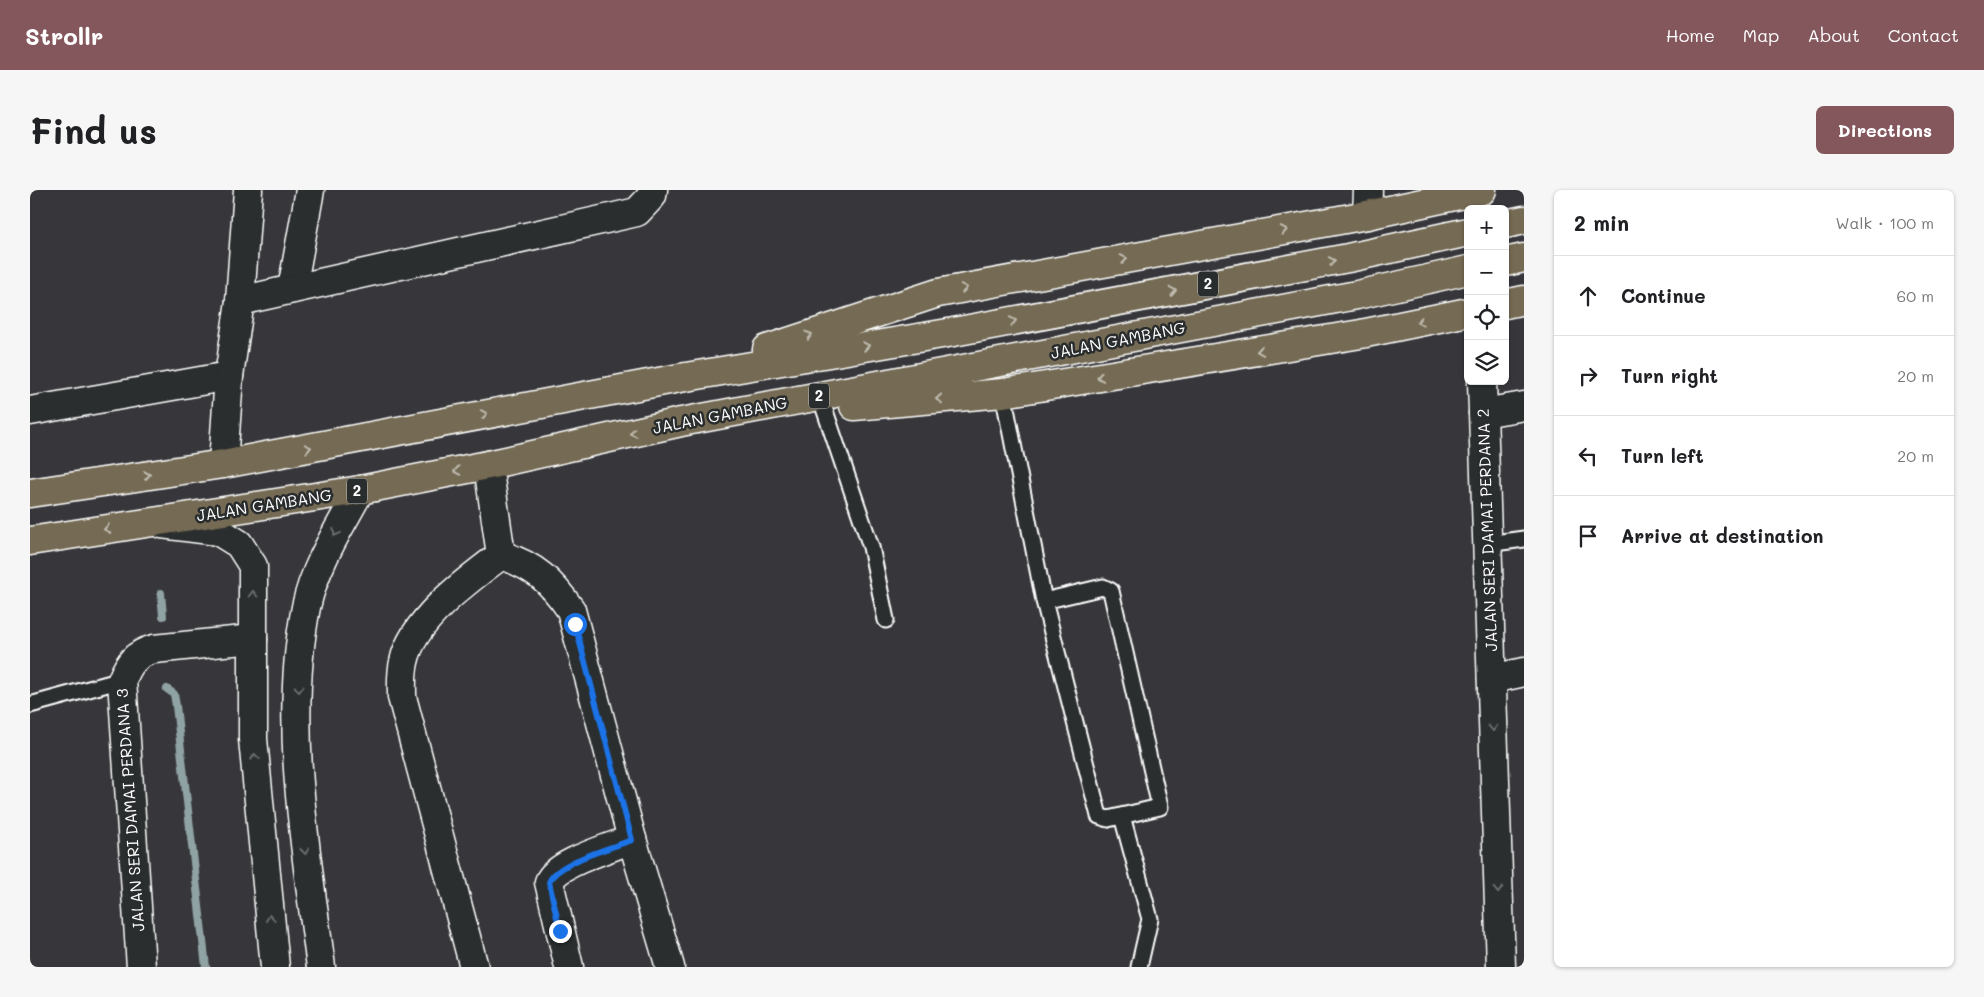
<!DOCTYPE html>
<html lang="en">
<head>
<meta charset="utf-8">
<style>
	:root { --surface:#fff; --page:#f6f6f6; --text:#202124; --muted:#757577; --line:#e0e0e0; --accent:#84575d }
	body { margin:0; font-family:Mali,sans-serif; background:var(--page); color:var(--text) }
	.controls { position:absolute; right:15px; top:15px; display:grid; overflow:hidden; border-radius:8px; box-shadow:0 1px 4px #0004 }
	.controls button { width:45px; height:45px; display:grid; place-items:center; padding:0; border:0; border-bottom:1px solid var(--line); background:var(--surface); color:var(--text); font:25px sans-serif }
	.stop { position:absolute; width:15px; height:15px; margin:-11px; border:4px solid #1a73e8; border-radius:50%; background:#fff }
	.stop.end { background:#1a73e8; border-color:#fff; box-shadow:0 1px 5px #0008 }
	.list { margin:0; padding:0; list-style:none }
	h2 { display:flex; justify-content:space-between; align-items:center; height:65px; margin:0; padding:0 20px; font-size:21px }
	h2 small { font-size:16px; font-weight:400; color:var(--muted) }
	.list li { display:grid; grid-template-columns:32px 1fr auto; gap:15px; align-items:center; box-sizing:border-box; height:80px; padding:0 20px; border-top:1px solid var(--line) }
	.list b { display:block; font-size:19px; white-space:nowrap }
	.list em { font-size:16px; font-style:normal; color:var(--muted) }
	.icon { flex:none; width:28px; height:28px; fill:none; stroke:currentColor; stroke-width:2; stroke-linecap:round; stroke-linejoin:round }
	.map { position:relative; flex:none; width:1494px; height:777px; overflow:hidden; border-radius:8px }
	header { display:flex; align-items:center; gap:30px; box-sizing:border-box; height:70px; padding:0 25px; background:var(--accent); color:#fff }
	header strong { font-size:24px }
	nav { display:flex; gap:28px; margin-inline-start:auto; font-size:18px }
	.intro { display:flex; align-items:center; justify-content:space-between; box-sizing:border-box; height:120px; padding:0 30px }
	h1 { margin:0; font-size:35px }
	.button { padding:12px 22px; border-radius:8px; background:var(--accent); color:#fff; font-size:18px; font-weight:700 }
	main { display:flex; gap:30px; padding:0 30px }
	aside { flex:1; background:var(--surface); border-radius:8px; box-shadow:0 1px 4px #0004 }
	.map>svg:first-child { display:block }
	.lines { fill:none; stroke-linecap:round; stroke-linejoin:round }
	.stream { stroke:#90a3a4; stroke-width:8 }
	.service-casing { stroke:#fff; stroke-width:19 }
	.minor-casing { stroke:#fff; stroke-width:31 }
	.trunk-casing { stroke:#fff; stroke-width:31 }
	.service { stroke:#2a2d2e; stroke-width:15 }
	.minor { stroke:#2a2d2e; stroke-width:28 }
	.trunk { stroke:#746b52; stroke-width:28 }
	.oneway { stroke:#c0bcb1 }
	.oneway2 { stroke:#6a6c6d }
	.route { stroke:#1a73e8; stroke-width:6 }
	.labels { text-anchor:middle; stroke-width:5; stroke-linejoin:round; paint-order:stroke }
	.shield { fill:#2a2d2e; stroke:#bfc0c0; stroke-width:1 }
	.shield-label { font-size:15px; font-weight:bold; fill:#fff }
	.street-label { font-size:16px; fill:#fff; stroke:#2a2d2e }
</style>
</head>
<body>
<header>
<strong>Strollr</strong>
<nav><a>Home</a><a>Map</a><a>About</a><a>Contact</a></nav>
</header>
<div class="intro"><h1>Find us</h1><a class="button">Directions</a></div>
<main>
<div class="map">
<svg width="1494" height="777" viewBox="0 0 1494 777">
	<rect width="100%" height="100%" fill="#37373b"/>
	<filter id="ink" filterUnits="userSpaceOnUse"><feTurbulence type="fractalNoise" baseFrequency=".02" numOctaves="2"/><feDisplacementMap in="SourceGraphic" scale="10" xChannelSelector="R" yChannelSelector="G"/><feConvolveMatrix kernelMatrix="1 2 1 2 8 2 1 2 1" color-interpolation-filters="sRGB"/></filter>
	<g filter="url(#ink)">
		<g class="lines">
			<g class="stream">
				<polyline points="131,403 133,426"/>
				<polyline points="137,499 144,504 146,516 176,777"/>
			</g>
			<g class="service-casing">
				<g id="service">
					<polyline points="973,203 1014,411 1069,626 1078,629 1130,617 1081,401 1073,397 1014,411"/>
					<polyline points="794,218 841,357 856,430"/>
					<polyline points="1457,354 1494,349"/>
					<polyline points="0,515 92,490"/>
					<polyline points="1092,626 1120,729 1109,777"/>
				</g>
			</g>
			<g class="minor-casing">
				<g id="minor">
					<polyline points="1337,25 1338,0"/>
					<polyline points="262,99 280,0"/>
					<polyline points="210,111 607,22 622,6 623,0"/>
					<polyline points="1452,191 1471,777"/>
					<polyline points="0,221 199,186"/>
					<polyline points="1453,223 1494,216"/>
					<polyline points="193,274 199,186 210,111 218,0"/>
					<polyline points="458,275 471,365"/>
					<polyline points="132,334 188,341 209,354 223,376 223,549 245,777"/>
					<polyline points="1462,489 1494,482"/>
					<path d="M111,777L92,490C99,473 105,464 124,459L223,449"/>
					<path d="M291,777C276,662 253,533 276,417C285,375 310,337 330,300"/>
					<path d="M444,777L372,507C372,495 371,484 374,472C382,430 439,389 471,365C505,376 521,391 541,420L602,649L640,777"/>
					<path d="M539,777L519,692C527,672 581,658 602,649"/>
				</g>
			</g>
			<g class="trunk-casing">
				<g id="trunk">
					<polyline points="1475,34 1494,30"/>
					<polyline points="1475,72 1494,68"/>
					<polyline points="1475,114 1494,110"/>
					<polyline points="737,159 908,103 1337,25 1452,0"/>
					<polyline points="824,216 973,203 1331,144 1438,122"/>
					<polyline points="0,303 193,274 650,188 918,143 1318,68 1438,42"/>
					<polyline points="0,351 330,300 458,275 651,232 1327,105 1438,80"/>
				</g>
			</g>
			<use href="#service" class="service"/>
			<use href="#minor" class="minor"/>
			<use href="#trunk" class="trunk"/>
		</g>
		<defs><path id="oneway-chevron" d="M-2-3.5L2.5 0L-2 3.5" fill="none" stroke-width="1.6" stroke-linecap="round" stroke-linejoin="round" transform="scale(1.25)"/></defs>
		<g class="oneway">
			<use href="#oneway-chevron" transform="translate(1254 40) rotate(-10)"/>
			<use href="#oneway-chevron" transform="translate(1094 69) rotate(-10)"/>
			<use href="#oneway-chevron" transform="translate(1302 71) rotate(-11)"/>
			<use href="#oneway-chevron" transform="translate(934 98) rotate(-10)"/>
			<use href="#oneway-chevron" transform="translate(1143 101) rotate(-11)"/>
			<use href="#oneway-chevron" transform="translate(983 131) rotate(-11)"/>
			<use href="#oneway-chevron" transform="translate(1390 132) rotate(168)"/>
			<use href="#oneway-chevron" transform="translate(779 145) rotate(-18)"/>
			<use href="#oneway-chevron" transform="translate(836 156) rotate(-10)"/>
			<use href="#oneway-chevron" transform="translate(1230 161) rotate(171)"/>
			<use href="#oneway-chevron" transform="translate(1070 187) rotate(171)"/>
			<use href="#oneway-chevron" transform="translate(909 209) rotate(175)"/>
			<use href="#oneway-chevron" transform="translate(454 224) rotate(-11)"/>
			<use href="#oneway-chevron" transform="translate(603 243) rotate(167)"/>
			<use href="#oneway-chevron" transform="translate(278 258) rotate(-11)"/>
			<use href="#oneway-chevron" transform="translate(427 281) rotate(169)"/>
			<use href="#oneway-chevron" transform="translate(117 285) rotate(-8)"/>
			<use href="#oneway-chevron" transform="translate(77 339) rotate(171)"/>
		</g>
		<g class="oneway2">
			<use href="#oneway-chevron" transform="translate(306 343) rotate(119)"/>
			<use href="#oneway-chevron" transform="translate(223 404) rotate(-90)"/>
			<use href="#oneway-chevron" transform="translate(269 499) rotate(91)"/>
			<use href="#oneway-chevron" transform="translate(1463 538) rotate(88)"/>
			<use href="#oneway-chevron" transform="translate(225 567) rotate(-96)"/>
			<use href="#oneway-chevron" transform="translate(275 661) rotate(83)"/>
			<use href="#oneway-chevron" transform="translate(1468 700) rotate(88)"/>
			<use href="#oneway-chevron" transform="translate(240 728) rotate(-96)"/>
		</g>
	</g>
	<g class="lines" filter="url(#ink)">
		<path class="route" d="M530,741L519,692C527,672 581,658 602,650L545,434"/>
	</g>
	<g class="labels">
		<g class="shield">
			<rect x="1168" y="81.5" width="20" height="25" rx="4"/>
			<rect x="779" y="193.5" width="20" height="25" rx="4"/>
			<rect x="317" y="288.5" width="20" height="25" rx="4"/>
		</g>
		<g class="shield-label">
			<text x="1178" y="99">2</text>
			<text x="789" y="211">2</text>
			<text x="327" y="306">2</text>
		</g>
		<g class="street-label">
			<text transform="translate(1088 150) rotate(-11)" y="6">JALAN GAMBANG</text>
			<text transform="translate(690 225) rotate(-11)" y="6">JALAN GAMBANG</text>
			<text transform="translate(234 315) rotate(-9)" y="6">JALAN GAMBANG</text>
			<text transform="translate(1457 340) rotate(-92)" y="6">JALAN SERI DAMAI PERDANA 2</text>
			<text transform="translate(100 620) rotate(-94)" y="6">JALAN SERI DAMAI PERDANA 3</text>
		</g>
	</g>
</svg>
<div class="controls">
<button>+</button>
<button>−</button>
<button><svg class="icon" aria-label="locate" viewBox="0 0 24 24"><circle cx="12" cy="12" r="6"/><path d="M12 2v4M12 18v4M2 12h4M18 12h4"/></svg></button>
<button><svg class="icon" aria-label="layers" viewBox="0 0 24 24"><path d="M12 4l9 5-9 5-9-5zM3 14l9 5 9-5"/></svg></button>
</div>
<div class="stop" style="left:545px;top:434px"></div>
<div class="stop end" style="left:530px;top:741px"></div>
</div>
<aside>
<h2>2 min<small>Walk · 100 m</small></h2>
<ul class="list">
<li><svg class="icon" aria-label="ahead" viewBox="0 0 24 24"><path d="M12 20V5M6 11l6-6 6 6"/></svg><div><b>Continue</b></div><em>60 m</em></li>
<li><svg class="icon" aria-label="right" viewBox="0 0 24 24"><path d="M7 20v-9h11M14 6l5 5-5 5"/></svg><div><b>Turn right</b></div><em>20 m</em></li>
<li><svg class="icon" aria-label="left" viewBox="0 0 24 24"><path d="M17 20v-9H6M10 6l-5 5 5 5"/></svg><div><b>Turn left</b></div><em>20 m</em></li>
<li><svg class="icon" aria-label="arrive" viewBox="0 0 24 24"><path d="M6 21V4h12l-3 4 3 4H6"/></svg><div><b>Arrive at destination</b></div></li>
</ul>
</aside>
</main>
</body>
</html>
